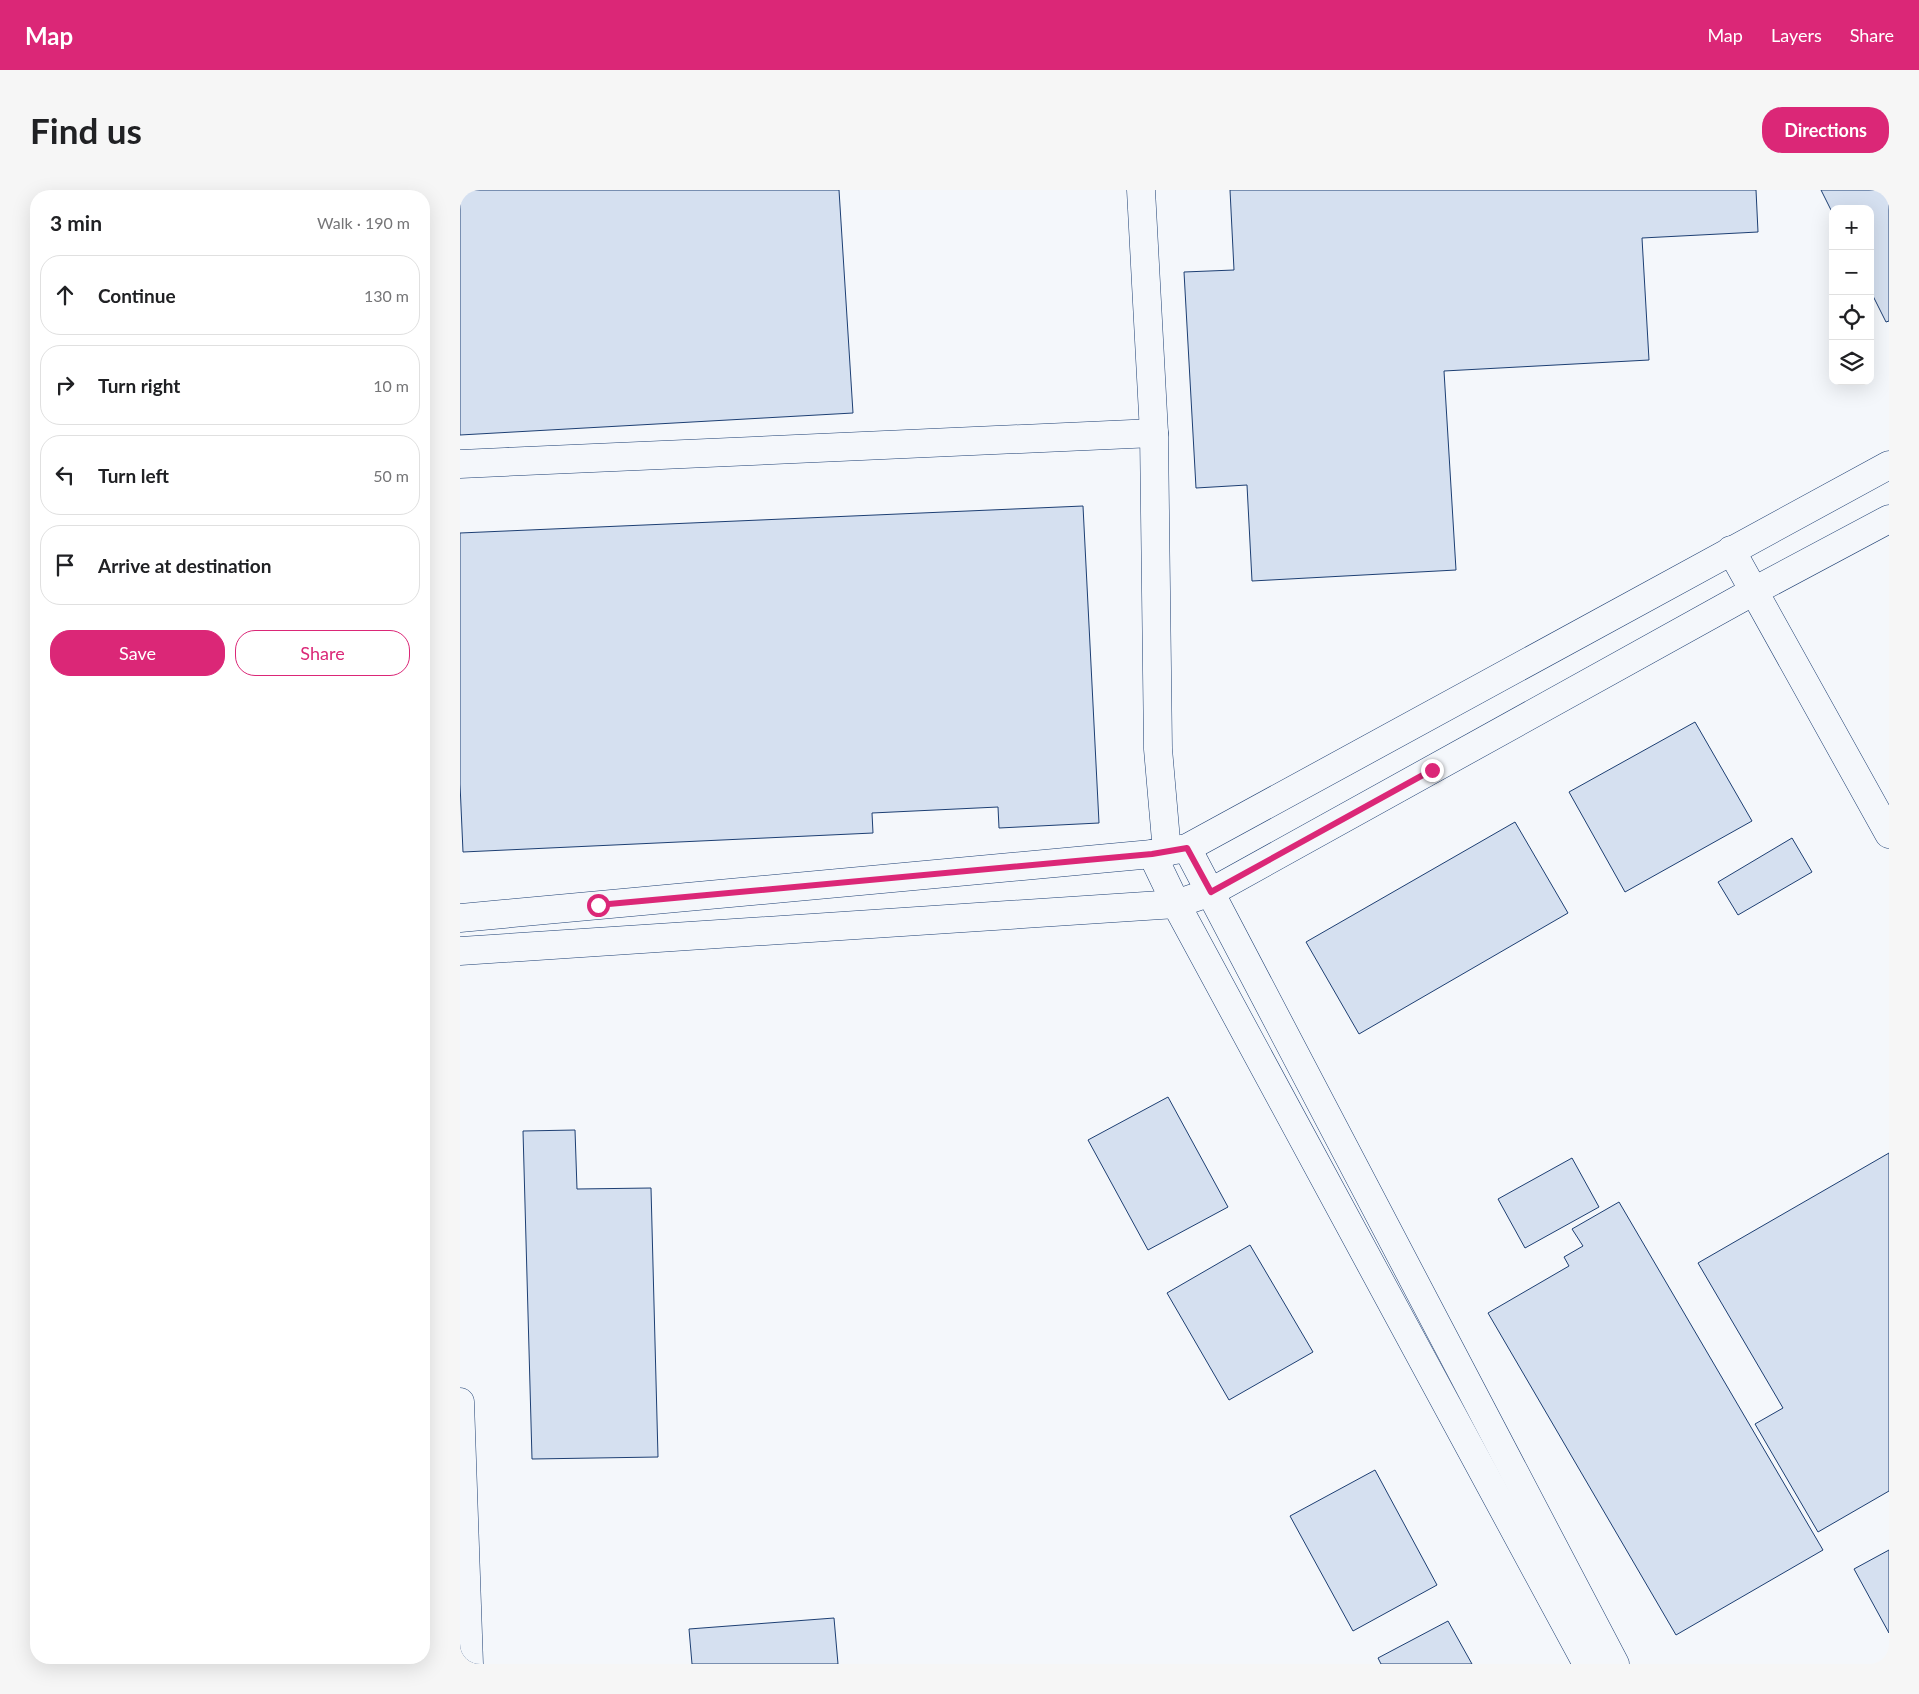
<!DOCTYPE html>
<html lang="en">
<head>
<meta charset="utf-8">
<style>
	:root { --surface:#fff; --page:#f6f6f6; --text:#202124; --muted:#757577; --line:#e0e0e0; --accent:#db2777 }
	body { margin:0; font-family:Lato,sans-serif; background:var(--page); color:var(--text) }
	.controls { position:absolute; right:15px; top:15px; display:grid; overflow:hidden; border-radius:10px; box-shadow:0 5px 20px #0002 }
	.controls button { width:45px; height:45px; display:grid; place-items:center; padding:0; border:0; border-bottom:1px solid var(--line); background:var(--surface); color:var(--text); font:25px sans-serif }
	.stop { position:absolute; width:15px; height:15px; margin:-11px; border:4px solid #db2777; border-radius:50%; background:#fff }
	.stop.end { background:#db2777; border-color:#fff; box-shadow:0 1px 5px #0008 }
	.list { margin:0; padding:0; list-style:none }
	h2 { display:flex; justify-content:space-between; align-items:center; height:65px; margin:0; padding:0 20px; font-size:21px }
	h2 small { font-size:16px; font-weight:400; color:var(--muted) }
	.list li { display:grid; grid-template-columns:32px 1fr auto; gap:15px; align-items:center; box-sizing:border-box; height:80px; margin:0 10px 10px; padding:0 10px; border:1px solid var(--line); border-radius:20px }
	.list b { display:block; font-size:19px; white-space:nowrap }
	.list em { font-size:16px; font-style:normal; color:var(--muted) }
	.actions { display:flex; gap:10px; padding:15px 20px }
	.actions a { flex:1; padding:11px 0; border:1px solid var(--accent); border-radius:20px; text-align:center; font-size:18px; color:var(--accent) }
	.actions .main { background:var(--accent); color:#fff }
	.icon { flex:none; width:28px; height:28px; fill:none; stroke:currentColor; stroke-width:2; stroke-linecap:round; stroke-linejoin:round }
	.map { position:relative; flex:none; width:1429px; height:1474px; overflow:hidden; border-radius:20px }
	header { display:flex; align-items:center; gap:30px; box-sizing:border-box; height:70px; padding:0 25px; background:var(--accent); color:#fff }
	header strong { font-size:24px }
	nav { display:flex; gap:28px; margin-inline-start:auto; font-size:18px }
	.intro { display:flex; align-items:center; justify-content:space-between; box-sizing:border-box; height:120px; padding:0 30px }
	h1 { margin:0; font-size:35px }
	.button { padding:12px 22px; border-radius:20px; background:var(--accent); color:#fff; font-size:18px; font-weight:700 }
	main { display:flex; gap:30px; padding:0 30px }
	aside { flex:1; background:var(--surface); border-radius:20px; box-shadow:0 5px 20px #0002 }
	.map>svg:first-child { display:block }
	.building { fill:#d5e0f0; stroke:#1d3f73 }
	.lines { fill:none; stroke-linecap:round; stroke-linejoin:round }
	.minor-casing { stroke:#1d3f73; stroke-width:29 }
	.minor { stroke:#f4f7fb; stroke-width:28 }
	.route { stroke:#db2777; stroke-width:6 }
</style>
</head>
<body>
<header>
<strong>Map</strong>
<nav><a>Map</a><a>Layers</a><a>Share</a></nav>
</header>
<div class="intro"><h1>Find us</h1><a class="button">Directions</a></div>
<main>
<aside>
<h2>3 min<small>Walk · 190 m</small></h2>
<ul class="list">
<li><svg class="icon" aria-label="ahead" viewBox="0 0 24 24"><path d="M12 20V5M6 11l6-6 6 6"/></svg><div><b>Continue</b></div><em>130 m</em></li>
<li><svg class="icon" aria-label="right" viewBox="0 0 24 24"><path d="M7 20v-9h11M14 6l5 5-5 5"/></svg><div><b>Turn right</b></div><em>10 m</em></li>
<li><svg class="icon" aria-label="left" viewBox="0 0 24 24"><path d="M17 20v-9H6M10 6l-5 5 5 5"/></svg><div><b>Turn left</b></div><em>50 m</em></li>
<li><svg class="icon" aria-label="arrive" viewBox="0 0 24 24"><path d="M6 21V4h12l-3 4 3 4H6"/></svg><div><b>Arrive at destination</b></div></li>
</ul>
<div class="actions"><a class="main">Save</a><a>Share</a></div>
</aside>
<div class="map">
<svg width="1429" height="1474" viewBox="0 0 1429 1474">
	<rect width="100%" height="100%" fill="#f4f7fb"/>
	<g class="building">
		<polygon points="0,0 379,0 393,223 0,245"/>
		<polygon points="770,0 1296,0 1298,42 1182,48 1189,170 984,181 996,380 792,391 787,295 736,298 724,82 774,80"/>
		<polygon points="1361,0 1429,0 1429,131 1426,132 1410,100 1410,19 1373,19 1373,24"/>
		<polygon points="623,316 639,633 539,638 538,617 412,623 413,643 3,662 0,594 0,343"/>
		<polygon points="1235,532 1292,631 1165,702 1109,602"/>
		<polygon points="1055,632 1108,723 899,844 846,752"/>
		<polygon points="1332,648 1352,682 1278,725 1258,692"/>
		<polygon points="708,907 768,1017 688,1060 628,950"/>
		<polygon points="115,940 117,999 191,998 198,1267 72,1269 63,941"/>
		<polygon points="1429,963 1429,1301 1358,1342 1295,1234 1323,1218 1238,1073"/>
		<polygon points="1112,968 1139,1017 1065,1058 1038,1009"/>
		<polygon points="1159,1012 1363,1360 1216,1445 1028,1123 1109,1076 1104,1067 1123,1056 1112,1039"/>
		<polygon points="790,1055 853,1162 769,1210 707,1103"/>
		<polygon points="915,1280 977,1395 893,1441 830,1326"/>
		<polygon points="1429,1360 1429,1443 1394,1379"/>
		<polygon points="374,1428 378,1474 232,1474 229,1439"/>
		<polygon points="988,1431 1012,1474 921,1474 918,1468"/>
	</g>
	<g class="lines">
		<g class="minor-casing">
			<g id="minor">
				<polyline points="681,0 694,243 698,559 707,662"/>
				<polyline points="0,274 694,243"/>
				<polyline points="1271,360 1429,644"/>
				<polyline points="727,658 1155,1474"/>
				<polyline points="692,664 716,714 1127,1474"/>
				<polyline points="0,728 692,664 727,658 1429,275"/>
				<polyline points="0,761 716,714 751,702 1294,401 1429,329"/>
				<polyline points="0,1212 9,1474"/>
			</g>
		</g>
		<use href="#minor" class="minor"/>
	</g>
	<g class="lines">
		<polyline class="route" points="138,715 692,664 727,658 751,702 972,580"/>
	</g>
</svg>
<div class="controls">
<button>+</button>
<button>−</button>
<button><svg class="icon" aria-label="locate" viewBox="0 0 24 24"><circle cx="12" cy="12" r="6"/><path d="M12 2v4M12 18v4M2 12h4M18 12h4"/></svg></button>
<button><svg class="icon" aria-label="layers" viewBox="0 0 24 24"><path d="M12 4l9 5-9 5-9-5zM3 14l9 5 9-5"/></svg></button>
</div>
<div class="stop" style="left:138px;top:715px"></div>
<div class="stop end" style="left:972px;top:580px"></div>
</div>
</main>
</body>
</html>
